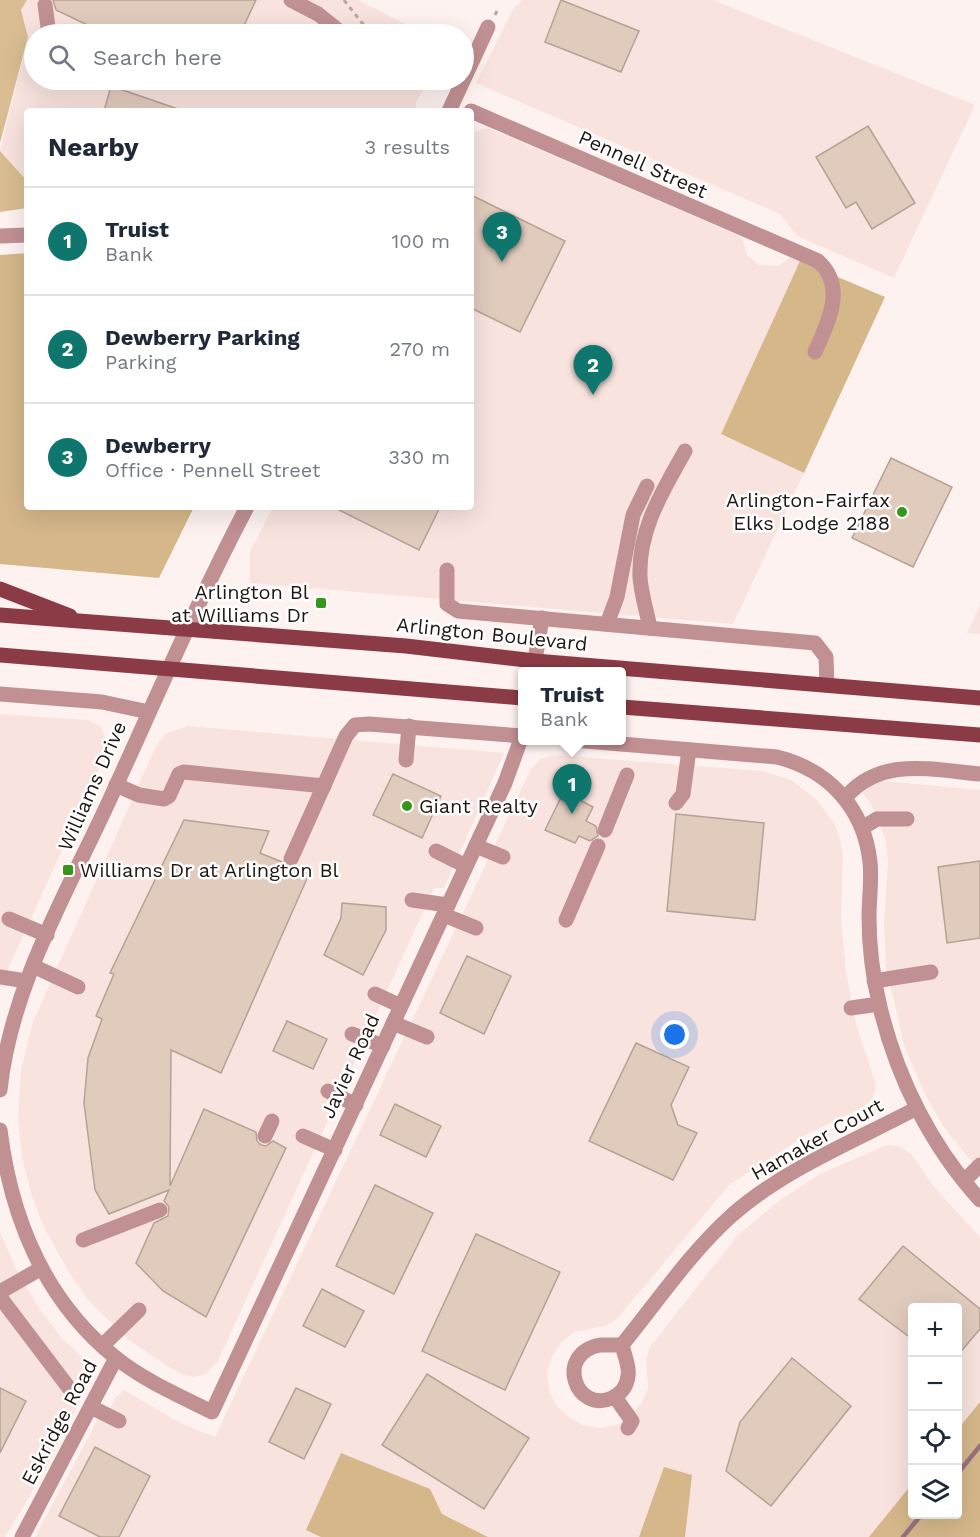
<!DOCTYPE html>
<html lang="en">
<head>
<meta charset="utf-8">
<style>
	:root { --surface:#fff; --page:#f2f2f3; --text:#1f2937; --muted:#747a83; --line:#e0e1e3; --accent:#0f766e }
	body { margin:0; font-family:"Work Sans",sans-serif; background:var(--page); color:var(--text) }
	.controls { position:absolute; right:18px; bottom:18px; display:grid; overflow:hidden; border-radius:6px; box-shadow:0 6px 24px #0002 }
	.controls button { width:54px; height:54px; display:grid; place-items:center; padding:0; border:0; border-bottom:2px solid var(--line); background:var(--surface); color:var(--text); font:30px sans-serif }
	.you { position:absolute; left:675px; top:1035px; width:21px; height:21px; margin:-15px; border:4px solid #fff; border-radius:50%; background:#1a73e8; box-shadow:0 0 0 9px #1a73e833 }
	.badge { display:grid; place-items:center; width:39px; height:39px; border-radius:50%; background:var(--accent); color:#fff; font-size:20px; font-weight:700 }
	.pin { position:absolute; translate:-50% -50px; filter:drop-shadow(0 2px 3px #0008) }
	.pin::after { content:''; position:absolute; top:32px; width:21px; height:18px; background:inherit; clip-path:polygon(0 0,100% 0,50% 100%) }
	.popup { position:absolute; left:518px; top:667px; width:108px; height:78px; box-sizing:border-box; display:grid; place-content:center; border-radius:6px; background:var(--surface); filter:drop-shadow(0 2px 4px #0005); font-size:20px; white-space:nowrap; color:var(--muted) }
	.popup b { font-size:22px; color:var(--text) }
	.popup::after { content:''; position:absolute; left:50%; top:100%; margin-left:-12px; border:12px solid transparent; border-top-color:var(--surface) }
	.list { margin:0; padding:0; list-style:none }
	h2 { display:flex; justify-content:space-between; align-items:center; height:78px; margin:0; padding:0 24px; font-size:26px }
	h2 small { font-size:20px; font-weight:400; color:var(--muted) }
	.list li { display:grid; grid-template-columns:39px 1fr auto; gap:18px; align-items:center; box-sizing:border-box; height:108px; padding:0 24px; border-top:2px solid var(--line) }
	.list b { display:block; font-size:22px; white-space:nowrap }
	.list p { margin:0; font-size:20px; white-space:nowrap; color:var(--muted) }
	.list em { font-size:20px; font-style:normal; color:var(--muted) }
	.icon { flex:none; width:33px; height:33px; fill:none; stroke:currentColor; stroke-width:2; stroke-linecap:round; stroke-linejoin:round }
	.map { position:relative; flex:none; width:980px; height:1537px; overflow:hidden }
	.search { position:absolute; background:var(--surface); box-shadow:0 6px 24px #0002; left:24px; top:24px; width:450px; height:66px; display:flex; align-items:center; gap:15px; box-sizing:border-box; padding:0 21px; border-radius:33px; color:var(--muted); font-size:22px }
	.panel { position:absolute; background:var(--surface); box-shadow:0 6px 24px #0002; left:24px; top:108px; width:450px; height:402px; border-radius:6px }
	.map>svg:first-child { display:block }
	.built { fill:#f8e3de; fill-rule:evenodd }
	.green { fill:#d9bc91 }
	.forest { fill:#d5b78a }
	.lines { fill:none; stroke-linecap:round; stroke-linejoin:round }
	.stream { stroke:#99717e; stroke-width:4.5 }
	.building { fill:#e0cbbd; stroke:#b6a294; stroke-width:1.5 }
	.path { stroke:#b3a9a6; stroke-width:3; stroke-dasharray:4.5 4.5; stroke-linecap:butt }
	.minor { stroke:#c09093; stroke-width:15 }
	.major { stroke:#8b3b45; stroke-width:15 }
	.poi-dot { fill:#34971c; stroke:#fff; stroke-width:2 }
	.labels { text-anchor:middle; stroke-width:5; stroke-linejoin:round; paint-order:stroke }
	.street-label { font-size:20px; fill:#1f1714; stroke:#fff }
	.poi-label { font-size:20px; fill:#1f1714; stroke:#fff; text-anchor:end }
</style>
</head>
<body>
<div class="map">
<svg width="980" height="1537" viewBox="0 0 980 1537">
	<rect width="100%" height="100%" fill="#fdf2ef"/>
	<g class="built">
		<polygon points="27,0 358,0 425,34 34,34 34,80 428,80 416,103 416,111 27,111 27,181 0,151 28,37 21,10"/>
		<polygon points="522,0 713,0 975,105 894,278 797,236 780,214 476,83 513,9"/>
		<polygon points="488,128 742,237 747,255 759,265 778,266 791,257 800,261 721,434 804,473 733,624 250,583 250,552 273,507 471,507 471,133"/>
		<polygon points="980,605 980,634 967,633"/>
		<polygon points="0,714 88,720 101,727 109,747 0,986"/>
		<polygon points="188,726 504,753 444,888 434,888 218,1361 205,1374 194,1377 183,1375 167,1366 129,1340 89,1301 68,1271 43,1225 32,1197 22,1157 18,1118 21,1070 33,1022 155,748 165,734"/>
		<path d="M555,755L762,771L791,780L816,799L833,822L840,838L843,855L841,918L846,972L856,1024L876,1085L872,1099L864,1107L809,1133L729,1185L616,1320L605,1326L574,1332L561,1343L552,1357L547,1373L549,1390L556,1405L568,1417L583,1425L600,1428L616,1425L630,1416L641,1404L648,1389L646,1359L650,1347L738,1235L779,1201L820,1174L887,1145L899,1146L911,1154L935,1188L980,1237V1537H35L103,1410L108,1413L115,1398L124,1390L182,1424L215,1437L530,771L540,759ZM912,1308H958V1514H912Z"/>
		<polygon points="851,778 980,790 980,1172 943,1126 924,1092 904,1045 886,966 884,922 888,862 885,838 871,804"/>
		<polygon points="0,1232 19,1275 41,1311 61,1337 94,1368 84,1387 86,1390 45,1470 5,1537 0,1537"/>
	</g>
	<g class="green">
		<polygon points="0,0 27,0 21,10 28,37 0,143"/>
		<polygon points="0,151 27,181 27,208 0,212"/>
	</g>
	<g class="forest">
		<polygon points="27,253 27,507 194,507 159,578 0,564 0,255"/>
		<polygon points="800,261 885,297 804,473 721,434"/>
		<polygon points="980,1402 980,1537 869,1537 912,1484 912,1514 958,1514 958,1429"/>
		<polygon points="341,1453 430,1489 442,1514 488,1537 321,1537 306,1530"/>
		<polygon points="664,1467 692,1475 685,1537 639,1537"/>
	</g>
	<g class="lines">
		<g class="stream">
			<polyline points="958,1473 980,1446"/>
			<polyline points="903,1537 922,1514"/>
		</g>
	</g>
	<g class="building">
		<polygon points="53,0 256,0 240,34 106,34 56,10"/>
		<polygon points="561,0 639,31 621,72 545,42"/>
		<polygon points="111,86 178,109 177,111 104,111"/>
		<polygon points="868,126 915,203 872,229 856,202 846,208 816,157"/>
		<polygon points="471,195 565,241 520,332 471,308"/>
		<polygon points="891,458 952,487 913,567 852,538"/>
		<polygon points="333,507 440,507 419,550"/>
		<polygon points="393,774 441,796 422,838 373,815"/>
		<polygon points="564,791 593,807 586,821 596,826 598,836 590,841 579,836 575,843 545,830"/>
		<polygon points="676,814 764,823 755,920 667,911"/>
		<polygon points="184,820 269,831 260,853 282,862 288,868 295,868 309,874 221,1073 171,1050 170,1186 204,1109 256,1132 257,1141 261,1145 266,1146 273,1141 286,1148 206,1317 163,1291 136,1263 154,1223 168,1216 169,1207 164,1201 169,1190 109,1214 95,1190 84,1103 88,1058 102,1019 96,1016 114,974 110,973"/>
		<polygon points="980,861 980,938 947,943 938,867"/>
		<polygon points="342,903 386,907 386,930 363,975 324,955 341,918"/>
		<polygon points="467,956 511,976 484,1034 440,1013"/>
		<polygon points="287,1021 327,1039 313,1069 273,1051"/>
		<polygon points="636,1043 689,1067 671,1105 678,1125 697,1133 673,1180 589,1141"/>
		<polygon points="395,1104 441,1126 426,1157 380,1135"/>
		<polygon points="375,1185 433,1213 394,1294 336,1266"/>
		<polygon points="476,1234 560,1272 505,1390 422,1351"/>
		<polygon points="903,1246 980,1309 980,1329 957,1356 957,1308 912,1308 912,1339 859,1299"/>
		<polygon points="322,1289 364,1311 345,1347 303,1326"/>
		<polygon points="792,1358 851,1406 771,1506 726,1471 740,1422"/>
		<polygon points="427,1374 529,1438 484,1509 382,1445"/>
		<polygon points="0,1388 26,1401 0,1453"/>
		<polygon points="296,1388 331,1404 304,1459 269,1442"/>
		<polygon points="95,1447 150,1476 119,1537 100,1537 59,1516"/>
	</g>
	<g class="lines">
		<g class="path">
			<polyline points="344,0 362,23 375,34"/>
			<polyline points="495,15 498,9"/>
		</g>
		<g class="minor">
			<polyline points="291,0 318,14 343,34"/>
			<polyline points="45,5 49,34"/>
			<polyline points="449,111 488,27"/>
			<path d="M471,111L818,261C847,287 828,322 815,352"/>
			<polyline points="0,236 27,235"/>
			<polyline points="447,570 447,604 458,611 815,643 826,657 827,685"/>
			<polyline points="607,624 617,597 633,515 647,486"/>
			<path d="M650,628C647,612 641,594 640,577C638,529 663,491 685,451"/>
			<polyline points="533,672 542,618"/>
			<polyline points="0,694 102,702 149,712"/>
			<path d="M573,740L777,757C829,770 864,808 870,862C872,880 869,899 869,917C869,947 873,978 880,1007C897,1078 931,1146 980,1200"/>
			<polyline points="406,760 409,726"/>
			<polyline points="116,785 139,795 164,799 169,796 179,774 184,772 324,786"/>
			<path d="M846,797C881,756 933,770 980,774"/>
			<polyline points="676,803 683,794 689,750"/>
			<polyline points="862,828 877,819 907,819"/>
			<polyline points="605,830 627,775"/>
			<polyline points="476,846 503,857"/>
			<polyline points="436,851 466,866"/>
			<polyline points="291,859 346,736 355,725 369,724 522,736"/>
			<polyline points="412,900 448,905"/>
			<polyline points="444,915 476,928"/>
			<polyline points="9,919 47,935"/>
			<polyline points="566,920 598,846"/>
			<polyline points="33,966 78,987"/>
			<polyline points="0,977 26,981"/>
			<polyline points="874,981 931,972"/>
			<polyline points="375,994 401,1006"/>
			<polyline points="851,1008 879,1004"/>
			<polyline points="393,1023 427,1037"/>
			<polyline points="352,1034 383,1046"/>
			<path d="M0,1090C11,986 67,893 110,799C155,701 197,602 247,507"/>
			<polyline points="328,1091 356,1105"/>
			<path d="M0,1130C11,1218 45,1301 116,1358C145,1381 180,1396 212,1412L505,783L522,736"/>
			<polyline points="265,1136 272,1121"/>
			<polyline points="303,1136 335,1150"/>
			<polyline points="964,1181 980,1165"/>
			<polyline points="83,1240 160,1210"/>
			<polyline points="0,1292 40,1269"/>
			<polyline points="0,1297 69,1388"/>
			<polyline points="103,1345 139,1310"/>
			<path d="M600,1345H622C624,1355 630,1366 628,1376C627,1386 621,1394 612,1398C576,1414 554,1354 600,1345Z"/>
			<path d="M622,1345C657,1302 690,1253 731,1216C784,1169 855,1141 917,1108"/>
			<polyline points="615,1397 632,1421 628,1428"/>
			<polyline points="91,1407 119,1421"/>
			<polyline points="22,1537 116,1358"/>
		</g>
		<g class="major">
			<polyline points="0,589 70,616"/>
			<polyline points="0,615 406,646 535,661 980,698"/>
			<polyline points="0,655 522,698"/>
			<polyline points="622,707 980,735"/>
		</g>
	</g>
	<g class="poi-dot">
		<circle cx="902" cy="512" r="6"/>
		<rect x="315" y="597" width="12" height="12" rx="3"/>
		<circle cx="407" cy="806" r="6"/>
		<rect x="62" y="864" width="12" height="12" rx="3"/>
	</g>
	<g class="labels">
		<g class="street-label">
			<text transform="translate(643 164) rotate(24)" y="7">Pennell Street</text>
			<text transform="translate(492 634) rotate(6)" y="7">Arlington Boulevard</text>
			<text transform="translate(92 786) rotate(-66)" y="7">Williams Drive</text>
			<text transform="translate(350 1066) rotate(-65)" y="7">Javier Road</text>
			<text transform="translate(817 1139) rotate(-29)" y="7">Hamaker Court</text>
			<text transform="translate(59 1422) rotate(-62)" y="7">Eskridge Road</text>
		</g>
		<g class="poi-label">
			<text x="890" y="507">Arlington-Fairfax<tspan x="890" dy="23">Elks Lodge 2188</tspan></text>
			<text x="309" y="599">Arlington Bl<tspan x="309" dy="23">at Williams Dr</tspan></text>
			<text x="419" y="813" text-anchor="start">Giant Realty</text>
			<text x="80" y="877" text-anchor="start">Williams Dr at Arlington Bl</text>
		</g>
	</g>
</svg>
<div class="controls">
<button>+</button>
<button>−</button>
<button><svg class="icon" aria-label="locate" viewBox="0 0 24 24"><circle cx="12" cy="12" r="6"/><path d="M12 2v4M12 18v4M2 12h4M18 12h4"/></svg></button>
<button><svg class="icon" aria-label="layers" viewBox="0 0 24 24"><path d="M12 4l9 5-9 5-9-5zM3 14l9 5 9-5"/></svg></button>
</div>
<div class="you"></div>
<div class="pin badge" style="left:572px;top:814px">1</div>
<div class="popup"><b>Truist</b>Bank</div>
<div class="pin badge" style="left:593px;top:395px">2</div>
<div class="pin badge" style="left:502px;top:262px">3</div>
<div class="search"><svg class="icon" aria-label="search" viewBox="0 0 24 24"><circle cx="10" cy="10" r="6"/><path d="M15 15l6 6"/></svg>Search here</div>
<section class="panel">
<h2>Nearby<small>3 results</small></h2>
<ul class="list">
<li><span class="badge">1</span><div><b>Truist</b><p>Bank</p></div><em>100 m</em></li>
<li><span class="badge">2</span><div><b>Dewberry Parking</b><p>Parking</p></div><em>270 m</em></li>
<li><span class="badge">3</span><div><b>Dewberry</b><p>Office · Pennell Street</p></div><em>330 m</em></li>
</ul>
</section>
</div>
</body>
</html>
